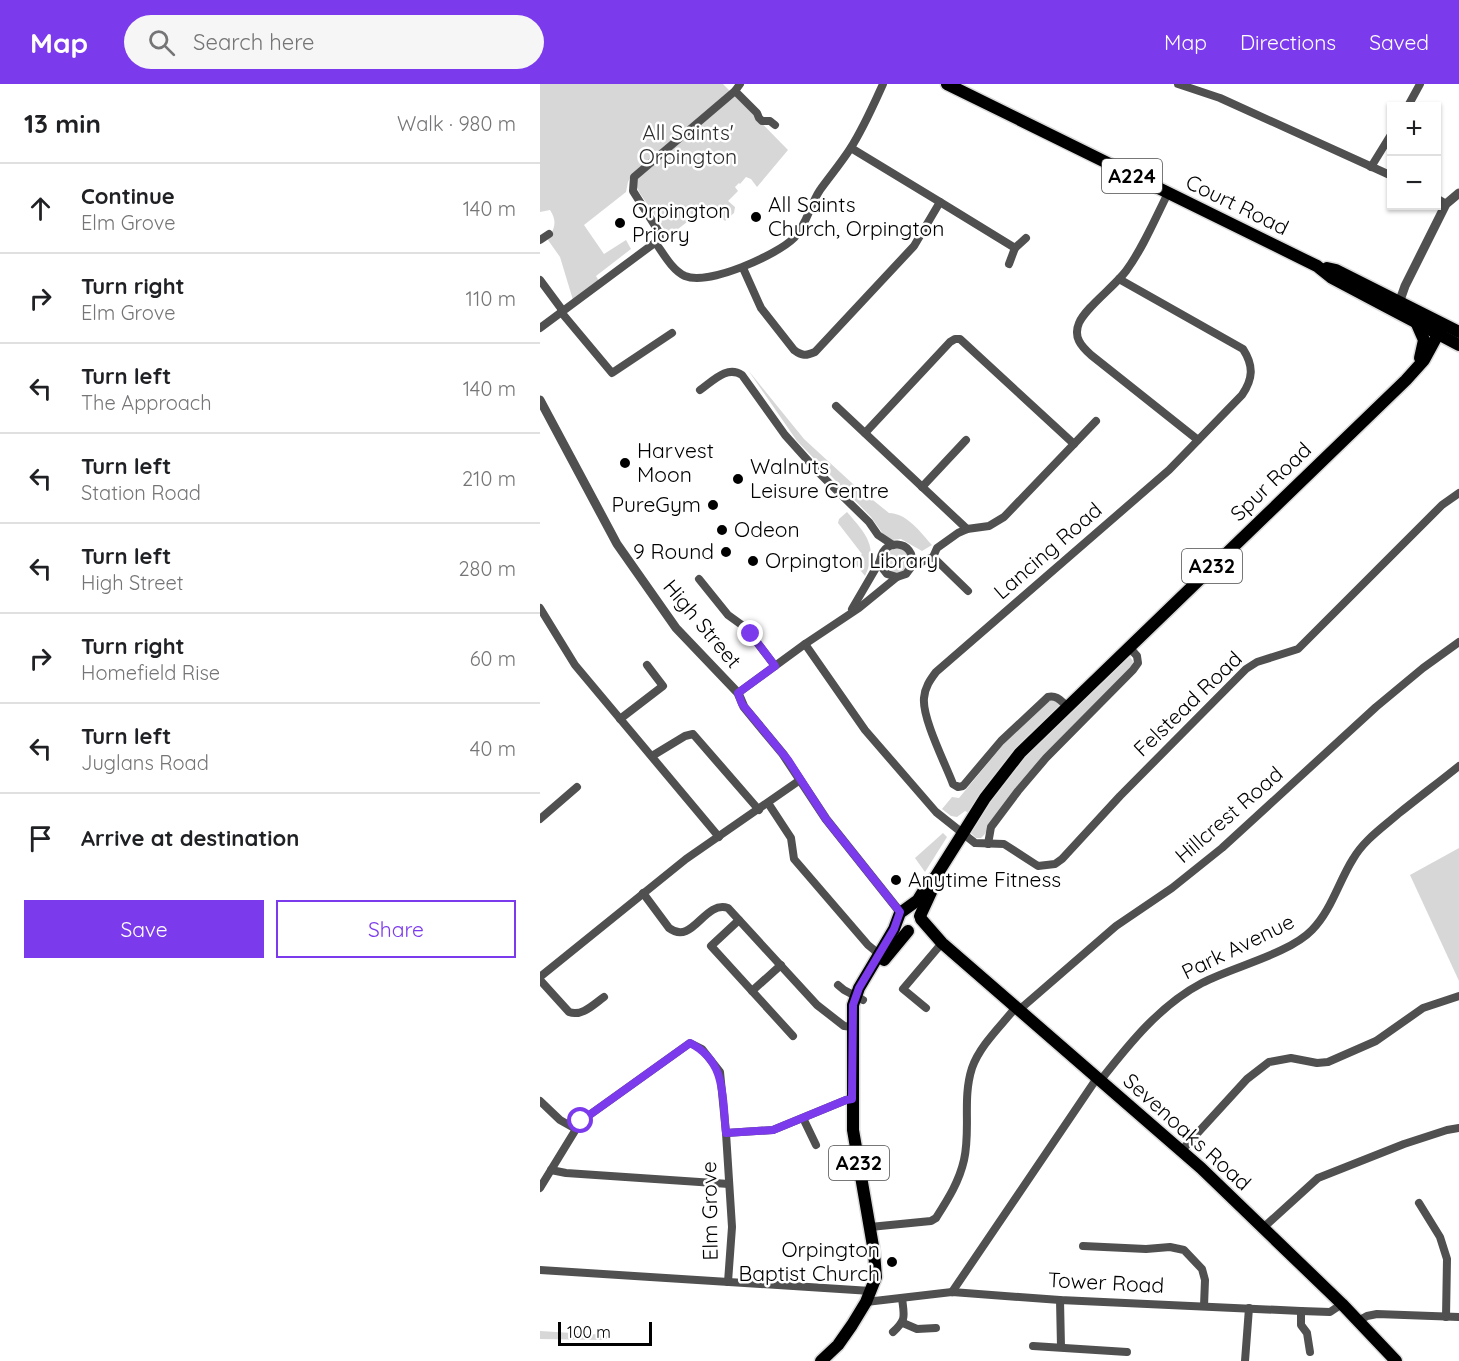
<!DOCTYPE html>
<html lang="en">
<head>
<meta charset="utf-8">
<style>
	:root { --surface:#fff; --page:#f6f6f6; --text:#202124; --muted:#757577; --line:#e0e0e0; --accent:#7c3aed }
	body { margin:0; font-family:Quicksand,sans-serif; background:var(--page); color:var(--text) }
	.controls { position:absolute; right:18px; top:18px; display:grid; overflow:hidden; border-radius:0px; box-shadow:0 2px 4px #0004 }
	.controls button { width:54px; height:54px; display:grid; place-items:center; padding:0; border:0; border-bottom:2px solid var(--line); background:var(--surface); color:var(--text); font:30px sans-serif }
	.scale { position:absolute; left:18px; bottom:15px; width:94px; box-sizing:border-box; padding-left:6px; border:3px solid #000; border-top:0; font-size:16px; line-height:21px; white-space:nowrap; color:#000; -webkit-text-stroke:4px #fff; paint-order:stroke }
	.stop { position:absolute; width:18px; height:18px; margin:-14px; border:4px solid #7c3aed; border-radius:50%; background:#fff }
	.stop.end { background:#7c3aed; border-color:#fff; box-shadow:0 2px 6px #0008 }
	.list { margin:0; padding:0; list-style:none }
	h2 { display:flex; justify-content:space-between; align-items:center; height:78px; margin:0; padding:0 24px; font-size:26px }
	h2 small { font-size:20px; font-weight:400; color:var(--muted) }
	.list li { display:grid; grid-template-columns:39px 1fr auto; gap:18px; align-items:center; box-sizing:border-box; height:90px; padding:0 24px; border-top:2px solid var(--line) }
	.list b { display:block; font-size:22px; white-space:nowrap }
	.list p { margin:0; font-size:20px; white-space:nowrap; color:var(--muted) }
	.list em { font-size:20px; font-style:normal; color:var(--muted) }
	.actions { display:flex; gap:12px; padding:18px 24px }
	.actions a { flex:1; padding:14px 0; border:2px solid var(--accent); border-radius:0px; text-align:center; font-size:21px; color:var(--accent) }
	.actions .main { background:var(--accent); color:#fff }
	.icon { flex:none; width:33px; height:33px; fill:none; stroke:currentColor; stroke-width:2; stroke-linecap:round; stroke-linejoin:round }
	.map { position:relative; flex:none; width:919px; height:1277px; overflow:hidden }
	header { display:flex; align-items:center; gap:36px; box-sizing:border-box; height:84px; padding:0 30px; background:var(--accent); color:#fff }
	header strong { font-size:28px }
	nav { display:flex; gap:33px; margin-inline-start:auto; font-size:21px }
	.search { width:420px; height:54px; background:var(--page); display:flex; align-items:center; gap:15px; box-sizing:border-box; padding:0 21px; border-radius:33px; color:var(--muted); font-size:22px }
	main { display:flex }
	aside { flex:1; background:var(--surface) }
	.map>svg:first-child { display:block }
	.green { fill:#d7d7d7 }
	.lines { fill:none; stroke-linecap:round; stroke-linejoin:round }
	.primary-casing { stroke:#dbdbdb; stroke-width:15 }
	.minor { stroke:#505050; stroke-width:8 }
	.tertiary { stroke:#505050; stroke-width:9 }
	.primary { stroke:#000; stroke-width:12 }
	.route { stroke:#7c3aed; stroke-width:8 }
	.poi-dot { fill:#000; stroke:#fff; stroke-width:2 }
	.labels { text-anchor:middle; stroke-width:5; stroke-linejoin:round; paint-order:stroke }
	.shield { fill:#fff; stroke:#4c4c4c; stroke-width:1.5 }
	.shield-label { font-size:20px; font-weight:bold; fill:#000 }
	.park-label { font-size:21px; fill:#2e2e2e; stroke:#fff }
	.poi-label { font-size:21px; fill:#000; stroke:#fff; text-anchor:start }
	.street-label { font-size:21px; fill:#000; stroke:#fff }
</style>
</head>
<body>
<header>
<strong>Map</strong>
<div class="search"><svg class="icon" aria-label="search" viewBox="0 0 24 24"><circle cx="10" cy="10" r="6"/><path d="M15 15l6 6"/></svg>Search here</div>
<nav><a>Map</a><a>Directions</a><a>Saved</a></nav>
</header>
<main>
<aside>
<h2>13 min<small>Walk · 980 m</small></h2>
<ul class="list">
<li><svg class="icon" aria-label="ahead" viewBox="0 0 24 24"><path d="M12 20V5M6 11l6-6 6 6"/></svg><div><b>Continue</b><p>Elm Grove</p></div><em>140 m</em></li>
<li><svg class="icon" aria-label="right" viewBox="0 0 24 24"><path d="M7 20v-9h11M14 6l5 5-5 5"/></svg><div><b>Turn right</b><p>Elm Grove</p></div><em>110 m</em></li>
<li><svg class="icon" aria-label="left" viewBox="0 0 24 24"><path d="M17 20v-9H6M10 6l-5 5 5 5"/></svg><div><b>Turn left</b><p>The Approach</p></div><em>140 m</em></li>
<li><svg class="icon" aria-label="left" viewBox="0 0 24 24"><path d="M17 20v-9H6M10 6l-5 5 5 5"/></svg><div><b>Turn left</b><p>Station Road</p></div><em>210 m</em></li>
<li><svg class="icon" aria-label="left" viewBox="0 0 24 24"><path d="M17 20v-9H6M10 6l-5 5 5 5"/></svg><div><b>Turn left</b><p>High Street</p></div><em>280 m</em></li>
<li><svg class="icon" aria-label="right" viewBox="0 0 24 24"><path d="M7 20v-9h11M14 6l5 5-5 5"/></svg><div><b>Turn right</b><p>Homefield Rise</p></div><em>60 m</em></li>
<li><svg class="icon" aria-label="left" viewBox="0 0 24 24"><path d="M17 20v-9H6M10 6l-5 5 5 5"/></svg><div><b>Turn left</b><p>Juglans Road</p></div><em>40 m</em></li>
<li><svg class="icon" aria-label="arrive" viewBox="0 0 24 24"><path d="M6 21V4h12l-3 4 3 4H6"/></svg><div><b>Arrive at destination</b></div></li>
</ul>
<div class="actions"><a class="main">Save</a><a>Share</a></div>
</aside>
<div class="map">
<svg width="919" height="1277" viewBox="0 0 919 1277">
	<rect width="100%" height="100%" fill="#fff"/>
	<g class="green">
		<path d="M0,0H183L248,66L217,103L211,95L206,93L200,100L199,99L195,103L198,107L188,117L195,123L194,129L185,137L169,121L129,152L99,108L92,90L88,98L86,108L44,141L64,170L86,156L91,165L56,192L59,197L33,216L20,173L8,156C14,145 18,138 10,126L0,128Z"/>
		<path d="M208,286L264,355L313,400L349,429C367,429 381,449 392,461L382,467L361,455L352,456L346,454L331,433L257,357Z"/>
		<path d="M307,428C326,450 339,463 325,492L313,477L322,470L298,439L299,435Z"/>
		<circle cx="356" cy="477" r="13"/>
		<polygon points="590,573 593,577 592,582 474,707 444,751 441,754 436,754 430,748 463,697 483,673 583,574"/>
		<polygon points="513,615 521,622 429,729 425,727 417,733 411,732 402,725 412,713 419,714 467,656 509,617"/>
		<polygon points="403,749 407,753 385,788 375,774"/>
		<polygon points="919,764 919,897 870,791"/>
		<polygon points="0,1247 65,1251 70,1254 61,1256 0,1255"/>
	</g>
	<g class="lines">
		<g class="primary-casing">
			<g id="primary">
				<polyline points="407,0 777,182 792,194 843,221 919,261"/>
				<polyline points="787,184 796,186 919,248"/>
				<polyline points="877,240 884,256 880,274"/>
				<polyline points="380,832 392,806"/>
				<polyline points="381,835 402,859 661,1084 802,1220 856,1277"/>
				<polyline points="344,876 368,847"/>
				<polyline points="281,1277 298,1261 312,1241 326,1218 336,1193 334,1168 313,1046 313,921 319,904 354,845 360,829 378,816 386,803 396,792 445,714 480,669 866,296 884,276 903,241"/>
			</g>
		</g>
		<g class="minor">
			<polyline points="638,0 680,14 852,92"/>
			<polyline points="195,7 217,29 219,34 222,37 230,37 235,41"/>
			<polyline points="868,22 880,0"/>
			<polyline points="831,83 852,49"/>
			<path d="M628,109C615,135 603,164 586,187C574,203 546,223 539,239C533,253 541,262 551,271L658,356"/>
			<polyline points="896,114 906,120"/>
			<polyline points="400,118 475,164 486,154"/>
			<polyline points="0,156 9,150"/>
			<path d="M115,158C123,169 132,186 145,192C168,202 237,171 254,154C267,140 270,121 280,106C290,92 301,79 310,65C323,45 333,22 343,0"/>
			<polyline points="469,180 475,164"/>
			<path d="M203,184L221,224L254,266C262,272 266,272 275,268L374,162L400,118L311,64"/>
			<polyline points="0,196 23,227"/>
			<polyline points="21,228 72,289 132,249"/>
			<polyline points="0,244 120,155 119,148 93,107 94,93 195,7 200,0"/>
			<path d="M160,306C173,297 187,281 202,291L245,351L280,390L329,438L338,451L353,461"/>
			<polyline points="296,322 427,445"/>
			<polyline points="325,349 410,258 415,255 420,255 534,360"/>
			<polyline points="382,403 426,356"/>
			<polyline points="393,473 428,507"/>
			<path d="M357,493L347,490L340,481C339,452 377,455 372,482"/>
			<polyline points="159,495 188,531 206,544 235,582"/>
			<polyline points="0,524 35,581 179,753"/>
			<polyline points="312,525 340,477"/>
			<polyline points="265,560 325,646 396,728 435,759 464,760 498,782 515,780 522,775 580,712 706,585 717,578 758,565 902,421 919,409"/>
			<polyline points="198,609 265,560 319,524 357,493 366,490 372,482 393,473 397,464 418,449 427,445 449,442 464,433 556,337"/>
			<path d="M527,622C521,617 517,611 508,613L461,657L423,702L418,703L413,700C405,679 382,634 384,614C385,603 390,596 396,588L629,386L702,311C713,295 714,282 703,265L579,195"/>
			<polyline points="80,635 123,602 107,581"/>
			<polyline points="112,672 145,652 153,650 219,726"/>
			<polyline points="228,719 251,754 254,775 328,861 339,870"/>
			<polyline points="0,735 37,703"/>
			<polyline points="448,760 451,743 478,707 506,674 593,586 598,579 597,572 589,563"/>
			<path d="M103,809L129,844C153,862 164,816 188,824L277,921L304,942L313,943"/>
			<polyline points="199,836 171,862 253,952"/>
			<polyline points="0,893 146,775 260,696"/>
			<path d="M0,896L29,928C42,933 54,920 64,913"/>
			<polyline points="298,901 304,906 323,916"/>
			<polyline points="212,907 241,881"/>
			<polyline points="386,924 363,905 402,859"/>
			<polyline points="479,926 576,842 632,804 682,764 836,623 883,584 919,558"/>
			<path d="M560,997C589,960 620,921 662,899C692,883 749,870 772,846C791,827 799,797 813,775C824,756 842,744 858,730C878,714 899,698 919,682"/>
			<polyline points="0,1017 20,1036 36,1045"/>
			<polyline points="263,1034 276,1061"/>
			<polyline points="186,1049 233,1046 306,1016 312,1015"/>
			<polyline points="642,1066 707,995 729,978 751,974 777,979 788,978 836,957 883,924 919,912"/>
			<polyline points="11,1086 26,1089 189,1100"/>
			<polyline points="0,1104 41,1037 150,959 162,965 180,988 186,1049 192,1143 188,1198"/>
			<polyline points="879,1119 900,1153 907,1175 906,1233"/>
			<path d="M330,1143L391,1137L396,1134C408,1115 419,1098 424,1076C431,1046 422,1015 432,984C440,961 461,942 476,923"/>
			<polyline points="724,1143 778,1094 864,1060 907,1046 919,1044"/>
			<polyline points="543,1162 606,1165 630,1163 644,1166 662,1185 665,1196 664,1222"/>
			<polyline points="0,1186 331,1207"/>
			<polyline points="412,1208 557,994"/>
			<polyline points="520,1216 521,1263"/>
			<polyline points="326,1218 412,1208 520,1216 761,1227 790,1228 802,1220"/>
			<polyline points="761,1227 761,1241 767,1249 770,1268"/>
			<polyline points="818,1237 827,1232 837,1230 919,1233"/>
			<polyline points="363,1239 377,1245 396,1244"/>
			<path d="M353,1248C367,1235 364,1232 362,1214"/>
			<polyline points="493,1262 587,1268"/>
			<polyline points="705,1277 709,1224"/>
		</g>
		<g class="tertiary">
			<polyline points="858,222 865,202 906,120 919,109"/>
			<polyline points="0,316 77,460 136,544 198,609 204,623 243,670 286,735 360,828"/>
		</g>
		<use href="#primary" class="primary"/>
	</g>
	<g class="lines">
		<path class="route" d="M41,1037L150,959C187,978 182,1013 186,1049L233,1046L306,1016L312,1015L313,921L319,904L354,845L360,828L286,735L248,676L202,620L198,609L235,582L211,550"/>
	</g>
	<g class="poi-dot">
		<circle cx="216" cy="133" r="6"/>
		<circle cx="80" cy="139" r="6"/>
		<circle cx="85" cy="379" r="6"/>
		<circle cx="198" cy="395" r="6"/>
		<circle cx="173" cy="421" r="6"/>
		<circle cx="182" cy="446" r="6"/>
		<circle cx="186" cy="468" r="6"/>
		<circle cx="213" cy="477" r="6"/>
		<circle cx="356" cy="796" r="6"/>
		<circle cx="352" cy="1178" r="6"/>
	</g>
	<g class="labels">
		<g class="shield">
			<rect x="562" y="75" width="60" height="34" rx="4.5"/>
			<rect x="642" y="465" width="60" height="34" rx="4.5"/>
			<rect x="289" y="1062" width="60" height="34" rx="4.5"/>
		</g>
		<g class="shield-label">
			<text x="592" y="99">A224</text>
			<text x="672" y="489">A232</text>
			<text x="319" y="1086">A232</text>
		</g>
		<g class="park-label">
			<text x="148" y="56">All Saints'<tspan x="148" dy="24">Orpington</tspan></text>
		</g>
		<g class="poi-label">
			<text x="228" y="128">All Saints<tspan x="228" dy="24">Church, Orpington</tspan></text>
			<text x="92" y="134">Orpington<tspan x="92" dy="24">Priory</tspan></text>
			<text x="97" y="374">Harvest<tspan x="97" dy="24">Moon</tspan></text>
			<text x="210" y="390">Walnuts<tspan x="210" dy="24">Leisure Centre</tspan></text>
			<text x="161" y="428" text-anchor="end">PureGym</text>
			<text x="194" y="453">Odeon</text>
			<text x="174" y="475" text-anchor="end">9 Round</text>
			<text x="225" y="484">Orpington Library</text>
			<text x="368" y="803">Anytime Fitness</text>
			<text x="340" y="1173" text-anchor="end">Orpington<tspan x="340" dy="24">Baptist Church</tspan></text>
		</g>
		<g class="street-label">
			<text transform="translate(697 121) rotate(26)" y="7">Court Road</text>
			<text transform="translate(731 398) rotate(-44)" y="7">Spur Road</text>
			<text transform="translate(508 467) rotate(-41)" y="7">Lancing Road</text>
			<text transform="translate(162 540) rotate(50)" y="7">High Street</text>
			<text transform="translate(648 620) rotate(-44)" y="7">Felstead Road</text>
			<text transform="translate(689 731) rotate(-41)" y="7">Hillcrest Road</text>
			<text transform="translate(698 863) rotate(-26)" y="7">Park Avenue</text>
			<text transform="translate(647 1048) rotate(42)" y="7">Sevenoaks Road</text>
			<text transform="translate(170 1127) rotate(-91)" y="7">Elm Grove</text>
			<text transform="translate(566 1199) rotate(3)" y="7">Tower Road</text>
		</g>
	</g>
</svg>
<div class="controls">
<button>+</button>
<button>−</button>
</div>
<div class="scale">100 m</div>
<div class="stop" style="left:41px;top:1037px"></div>
<div class="stop end" style="left:211px;top:550px"></div>
</div>
</main>
</body>
</html>
